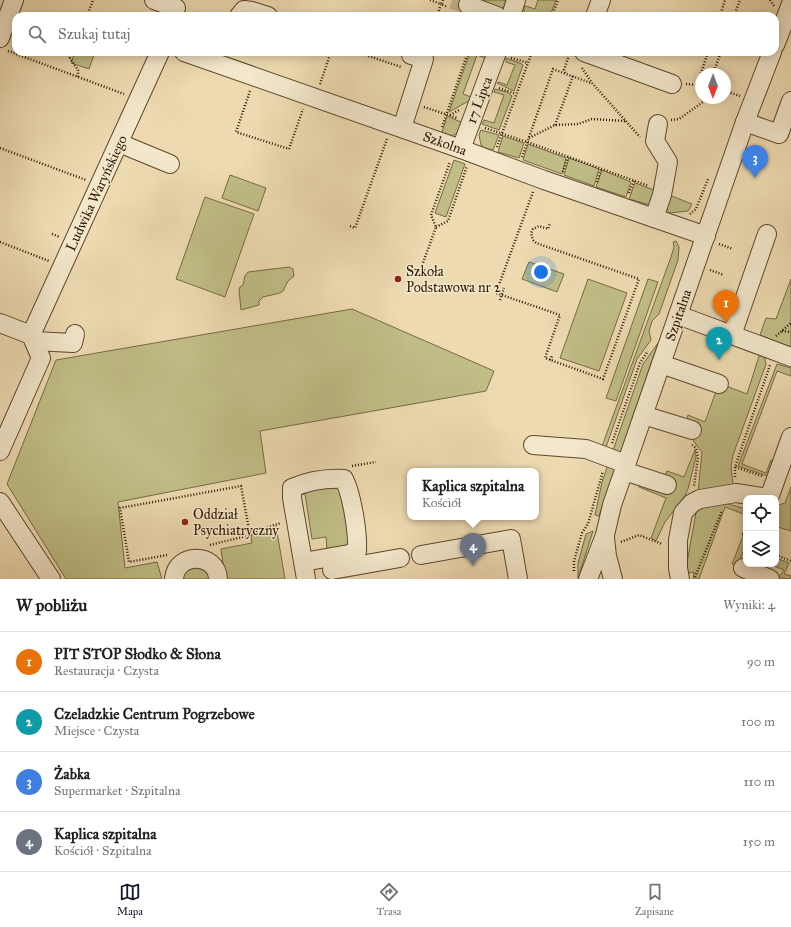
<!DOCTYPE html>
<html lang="pl">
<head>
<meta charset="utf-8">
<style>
	:root { --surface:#fff; --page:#f6f6f6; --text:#202124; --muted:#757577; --line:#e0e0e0; --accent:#111827 }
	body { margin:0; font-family:"IM FELL Great Primer",serif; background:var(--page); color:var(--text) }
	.controls { position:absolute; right:12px; bottom:12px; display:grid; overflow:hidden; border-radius:8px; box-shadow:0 2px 10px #0003 }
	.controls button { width:36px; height:36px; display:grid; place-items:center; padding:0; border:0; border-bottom:1px solid var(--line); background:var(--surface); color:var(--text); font:20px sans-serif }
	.compass { position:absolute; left:695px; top:68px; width:36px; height:36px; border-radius:50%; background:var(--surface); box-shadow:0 2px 10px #0003; rotate:180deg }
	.you { position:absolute; left:541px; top:272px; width:14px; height:14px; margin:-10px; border:3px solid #fff; border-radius:50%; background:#1a73e8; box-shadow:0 0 0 6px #1a73e833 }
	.badge { display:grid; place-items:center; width:26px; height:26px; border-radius:50%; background:var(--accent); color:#fff; font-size:13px; font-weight:700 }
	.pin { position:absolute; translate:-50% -33px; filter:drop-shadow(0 1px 2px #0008) }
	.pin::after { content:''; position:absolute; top:21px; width:14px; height:12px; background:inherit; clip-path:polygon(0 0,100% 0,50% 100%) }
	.popup { position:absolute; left:407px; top:468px; width:132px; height:52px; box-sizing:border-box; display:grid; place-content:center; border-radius:8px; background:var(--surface); filter:drop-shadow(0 1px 3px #0005); font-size:13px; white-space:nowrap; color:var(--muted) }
	.popup b { font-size:15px; color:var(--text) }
	.popup::after { content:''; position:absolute; left:50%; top:100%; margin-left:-8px; border:8px solid transparent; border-top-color:var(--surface) }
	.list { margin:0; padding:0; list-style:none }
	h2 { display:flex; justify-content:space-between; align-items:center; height:52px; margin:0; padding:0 16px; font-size:17px }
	h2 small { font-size:13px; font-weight:400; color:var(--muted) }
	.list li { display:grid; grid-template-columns:26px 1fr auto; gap:12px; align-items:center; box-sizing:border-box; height:60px; padding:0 16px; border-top:1px solid var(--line) }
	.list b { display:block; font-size:15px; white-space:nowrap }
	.list p { margin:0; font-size:13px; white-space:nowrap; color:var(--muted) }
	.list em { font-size:13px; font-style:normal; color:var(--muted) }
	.icon { flex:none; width:22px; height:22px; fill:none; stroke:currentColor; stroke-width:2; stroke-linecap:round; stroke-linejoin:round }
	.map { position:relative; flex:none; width:791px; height:579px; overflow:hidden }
	.search { position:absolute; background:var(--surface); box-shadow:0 2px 10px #0003; left:12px; right:12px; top:12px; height:44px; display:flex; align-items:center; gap:10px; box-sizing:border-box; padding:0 14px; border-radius:12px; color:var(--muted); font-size:15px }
	.sheet { height:292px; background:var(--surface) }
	nav { display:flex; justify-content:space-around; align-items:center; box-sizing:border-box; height:56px; border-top:1px solid var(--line); background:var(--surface); font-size:11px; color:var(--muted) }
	nav a { display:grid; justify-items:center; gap:2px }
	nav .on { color:var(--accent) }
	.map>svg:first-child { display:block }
	.green { fill:#c0bd86; stroke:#786a43 }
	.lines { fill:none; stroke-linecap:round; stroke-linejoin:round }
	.minor-tunnel { stroke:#c7b38e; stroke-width:18; stroke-dasharray:18 9; stroke-linecap:butt }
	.minor-casing { stroke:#5e472c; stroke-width:20 }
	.path { stroke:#2f1600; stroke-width:2.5; stroke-dasharray:1 2; stroke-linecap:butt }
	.minor { stroke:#f3e7cc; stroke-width:18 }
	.poi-dot { fill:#8f2418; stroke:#f3e7cc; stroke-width:1.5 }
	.labels { text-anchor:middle; stroke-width:3; stroke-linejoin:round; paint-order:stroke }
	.street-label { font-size:14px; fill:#2f1600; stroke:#f3e7cc }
	.poi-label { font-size:14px; fill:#2f1600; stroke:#f3e7cc; text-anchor:start }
</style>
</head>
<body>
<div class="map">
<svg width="791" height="579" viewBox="0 0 791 579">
	<rect width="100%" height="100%" fill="#eddab1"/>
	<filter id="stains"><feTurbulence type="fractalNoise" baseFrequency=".005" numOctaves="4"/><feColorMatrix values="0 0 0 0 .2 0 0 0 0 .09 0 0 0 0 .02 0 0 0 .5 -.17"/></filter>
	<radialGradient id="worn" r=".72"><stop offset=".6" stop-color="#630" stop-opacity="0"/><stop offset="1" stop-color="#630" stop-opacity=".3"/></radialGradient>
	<g class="green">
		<polygon points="483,0 503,0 508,2 507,6 502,8 482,2"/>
		<polygon points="538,0 556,0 550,16 524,16 524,7 526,6 535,9"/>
		<polygon points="75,52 95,52 89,69 71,63"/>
		<polygon points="470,52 490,52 488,59 477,55 463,94 474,98 449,112"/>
		<polygon points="506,58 522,64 523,65 514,91 497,83 499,82 507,85 515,65 506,62"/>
		<polygon points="495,89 507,92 512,96 499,130 482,124 484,120 494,123 504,95 494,92"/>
		<path d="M447,116L463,123C458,133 454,140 442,132Z"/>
		<polygon points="481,130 499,135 493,150 484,148 481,145 479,135"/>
		<polygon points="503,136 524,143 519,158 498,152"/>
		<polygon points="528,144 566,158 562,174 523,160"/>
		<polygon points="569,158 599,169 594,186 564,175"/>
		<polygon points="454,160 465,164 446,217 435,213"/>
		<polygon points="602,170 631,182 626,197 596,187"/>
		<polygon points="230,175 266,188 258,211 222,198"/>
		<polygon points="635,183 654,190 650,205 629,199"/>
		<polygon points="669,195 692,204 688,211 669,213 667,208"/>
		<polygon points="205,197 254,214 225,297 176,279"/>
		<polygon points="676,241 679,247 678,260 659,314 652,321 649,331 651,340 637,359 605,450 601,449 671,257 674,247 673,242"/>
		<polygon points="529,262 564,274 557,292 522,279"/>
		<polygon points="289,267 293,269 294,276 288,281 283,291 280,293 263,297 259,301 259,305 241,310 239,290 240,287 243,285 245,276 248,272"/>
		<polygon points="588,279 627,293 599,371 560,358"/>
		<polygon points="648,279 658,282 616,401 606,398"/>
		<polygon points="791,279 791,348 760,335 766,318 776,319"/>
		<polygon points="352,309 494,371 486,391 260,431 266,473 118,502 125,568 157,562 162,579 66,579 7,484 56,360"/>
		<polygon points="658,343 599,516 595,515 602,482 643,364"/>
		<path d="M760,353C765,356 765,359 766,364L733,455L731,467L733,483L730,490L698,493L702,452C694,444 684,426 688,415L705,422L715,394L726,386L747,394Z"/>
		<polygon points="777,364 791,368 791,376 777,371 742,464 766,473 771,460 776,461 770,477 738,466"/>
		<polygon points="695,450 696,457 688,489 685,496 665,522 656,541 651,538 666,498 639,487 640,483 669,494 670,482 664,477 667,471 684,477"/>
		<polygon points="339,485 351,538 348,549 327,549 326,537 312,539 305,494 297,494 299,490"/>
		<polygon points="791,487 791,531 778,527 776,533 776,506 785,503"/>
		<polygon points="721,502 746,509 746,515 725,507 699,579 693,579 694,572 685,574 697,507"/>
		<polygon points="276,526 285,579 225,579 221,549 252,543 251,536"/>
		<polygon points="593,531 578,578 578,563 586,534"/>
		<polygon points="743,536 746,537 746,543 738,566 732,564"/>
		<polygon points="776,558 789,563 784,574 791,576 791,579 778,578 784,570 769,564 776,564"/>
		<polygon points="203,565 213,579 178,579 182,569"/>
	</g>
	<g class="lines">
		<polyline class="minor-tunnel" points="452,0 468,5"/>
		<g class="minor-casing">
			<g id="minor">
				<polyline points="154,0 176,8"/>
				<polyline points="468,5 497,16"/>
				<polyline points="239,16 244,10 252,11 268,16"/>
				<polyline points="511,16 516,0"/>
				<polyline points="595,16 601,0"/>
				<polyline points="0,38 14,0"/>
				<polyline points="775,45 791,4"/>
				<polyline points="184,52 461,149 544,180 706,236"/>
				<polyline points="584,52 672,84"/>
				<polyline points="745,122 779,134 791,101"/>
				<polyline points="402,128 424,59 411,55"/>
				<polyline points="119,143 170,164"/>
				<polyline points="461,149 497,52"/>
				<polyline points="654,218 662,195 668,162 655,141 658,124"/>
				<polyline points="678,315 791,357"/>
				<polyline points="0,323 31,335 41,358 0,451"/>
				<polyline points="31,335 160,52"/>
				<polyline points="732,335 767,234"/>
				<polyline points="34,341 73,343 75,334"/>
				<polyline points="661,364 719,384"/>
				<polyline points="643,415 692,430"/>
				<polyline points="533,445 586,449 626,464"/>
				<polyline points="624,471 667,485"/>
				<polyline points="769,498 791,437"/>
				<polyline points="0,502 51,579"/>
				<polyline points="605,538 607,556 613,579"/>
				<polyline points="421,555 511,539 518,579"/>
				<path d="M303,562L349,554L357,551C358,532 352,495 344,479C327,478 308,481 292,488V498L306,579"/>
				<polyline points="743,568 770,579"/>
				<polyline points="332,570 400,558"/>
				<path d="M174,579C176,552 217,552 218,579"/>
				<polyline points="588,579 605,535 612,505 745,122 772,52"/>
				<polyline points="680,579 678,568 678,540 683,513 692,503 700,499 736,493 769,498"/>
			</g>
		</g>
		<g class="path">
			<polyline points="430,0 441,4 437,16"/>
			<polyline points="443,0 441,4 448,7"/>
			<polyline points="770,0 774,6"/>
			<polyline points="87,16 93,0"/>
			<polyline points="552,16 558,0"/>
			<polyline points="720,16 725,0"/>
			<polyline points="734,16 740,0"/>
			<polyline points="8,51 124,94"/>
			<polyline points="73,52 70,58 78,70 78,77"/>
			<polyline points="357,52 401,67"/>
			<polyline points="569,55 564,70 566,74 591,83"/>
			<polyline points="511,58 528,63"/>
			<polyline points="582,68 592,83 640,137"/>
			<polyline points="713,74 721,52"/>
			<polyline points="320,84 331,52"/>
			<polyline points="686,84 701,85"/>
			<polyline points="697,85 708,52"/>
			<polyline points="499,88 516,94"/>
			<polyline points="250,91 236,132 289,149 303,109"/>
			<polyline points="725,91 740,96"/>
			<polyline points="424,107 457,118"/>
			<polyline points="450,115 459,110"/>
			<polyline points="671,120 679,119 703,102 705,98"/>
			<polyline points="555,125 573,76"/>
			<polyline points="442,127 468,52"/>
			<polyline points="485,128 530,143 649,186"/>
			<polyline points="529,138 555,125 578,124 592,119 626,121"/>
			<polyline points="497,147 532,52"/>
			<polyline points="0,148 86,180"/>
			<polyline points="522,157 553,69 566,74"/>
			<polyline points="563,172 568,157"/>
			<polyline points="597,182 601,169"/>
			<polyline points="533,192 496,293 560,315 545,358 603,379 639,279 536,243 533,240 531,233 533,229 539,226 548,229 550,223"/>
			<polyline points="629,193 634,181"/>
			<polyline points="690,214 696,209 708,179"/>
			<polyline points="350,226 355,228 387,139"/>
			<polyline points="436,227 448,221 467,166"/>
			<polyline points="52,234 60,237"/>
			<polyline points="0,242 49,261"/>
			<polyline points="719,244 733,249"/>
			<polyline points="710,270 724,275"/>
			<polyline points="419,274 436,227 431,215 450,162"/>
			<polyline points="500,300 504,288"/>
			<polyline points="782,331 791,332"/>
			<polyline points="776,336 791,323"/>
			<polyline points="550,360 552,356"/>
			<polyline points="612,443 640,363 648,351"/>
			<polyline points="692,445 696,448 698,457 694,486"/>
			<polyline points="352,466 376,462"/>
			<polyline points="735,467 735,479"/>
			<polyline points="762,476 735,467 770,365"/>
			<polyline points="742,534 746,535"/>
			<polyline points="621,542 639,535 662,544"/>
			<polyline points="210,545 250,535 265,528 281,523"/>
			<polyline points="167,555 129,562 120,508 241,486 250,535"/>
			<polyline points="776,555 791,561"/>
			<polyline points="574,571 574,561 582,533 588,524 603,471"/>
			<polyline points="695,577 722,511"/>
		</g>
		<use href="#minor" class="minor"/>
	</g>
	<g class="poi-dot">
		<circle cx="398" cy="279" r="4"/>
		<circle cx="185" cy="522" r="4"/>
	</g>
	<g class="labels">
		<g class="street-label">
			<text transform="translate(479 100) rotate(-69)" y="5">17 Lipca</text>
			<text transform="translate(445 143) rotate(20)" y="5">Szkolna</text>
			<text transform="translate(96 193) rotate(-65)" y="5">Ludwika Waryńskiego</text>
			<text transform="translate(678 315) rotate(-71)" y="5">Szpitalna</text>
		</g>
		<g class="poi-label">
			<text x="406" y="276">Szkoła<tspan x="406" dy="16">Podstawowa nr 2</tspan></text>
			<text x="193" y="519">Oddział<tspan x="193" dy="16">Psychiatryczny</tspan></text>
		</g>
	</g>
	<rect width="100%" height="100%" filter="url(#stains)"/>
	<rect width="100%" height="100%" fill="url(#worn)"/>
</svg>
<div class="controls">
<button><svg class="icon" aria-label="locate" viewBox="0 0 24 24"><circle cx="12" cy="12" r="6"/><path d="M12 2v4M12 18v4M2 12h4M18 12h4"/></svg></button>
<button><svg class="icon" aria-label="layers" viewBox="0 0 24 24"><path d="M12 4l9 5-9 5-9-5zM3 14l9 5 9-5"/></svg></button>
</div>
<svg class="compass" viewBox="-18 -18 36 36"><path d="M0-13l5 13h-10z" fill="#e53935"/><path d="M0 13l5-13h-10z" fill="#757577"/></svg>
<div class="you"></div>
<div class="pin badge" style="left:726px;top:323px;background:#e8710a">1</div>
<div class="pin badge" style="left:719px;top:360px;background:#0f9aa8">2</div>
<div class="pin badge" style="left:755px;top:178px;background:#3f7fe0">3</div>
<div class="pin badge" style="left:473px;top:566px;background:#6b7280">4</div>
<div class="popup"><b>Kaplica szpitalna</b>Kościół</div>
<div class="search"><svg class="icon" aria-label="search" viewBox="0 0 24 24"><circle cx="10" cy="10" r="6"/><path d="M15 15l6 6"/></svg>Szukaj tutaj</div>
</div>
<section class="sheet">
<h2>W pobliżu<small>Wyniki: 4</small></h2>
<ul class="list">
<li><span class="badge" style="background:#e8710a">1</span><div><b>PIT STOP Słodko &amp; Słona</b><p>Restauracja · Czysta</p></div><em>90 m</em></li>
<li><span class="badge" style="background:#0f9aa8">2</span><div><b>Czeladzkie Centrum Pogrzebowe</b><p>Miejsce · Czysta</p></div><em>100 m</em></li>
<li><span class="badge" style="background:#3f7fe0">3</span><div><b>Żabka</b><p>Supermarket · Szpitalna</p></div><em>110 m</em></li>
<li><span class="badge" style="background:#6b7280">4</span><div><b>Kaplica szpitalna</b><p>Kościół · Szpitalna</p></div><em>150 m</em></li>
</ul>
</section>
<nav>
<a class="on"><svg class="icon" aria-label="map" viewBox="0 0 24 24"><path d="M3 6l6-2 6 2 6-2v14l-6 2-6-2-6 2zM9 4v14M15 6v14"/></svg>Mapa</a>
<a><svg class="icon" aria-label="directions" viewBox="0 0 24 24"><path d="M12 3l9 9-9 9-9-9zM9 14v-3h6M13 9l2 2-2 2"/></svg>Trasa</a>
<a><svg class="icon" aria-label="saved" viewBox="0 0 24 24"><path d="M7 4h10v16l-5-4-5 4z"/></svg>Zapisane</a>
</nav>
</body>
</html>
